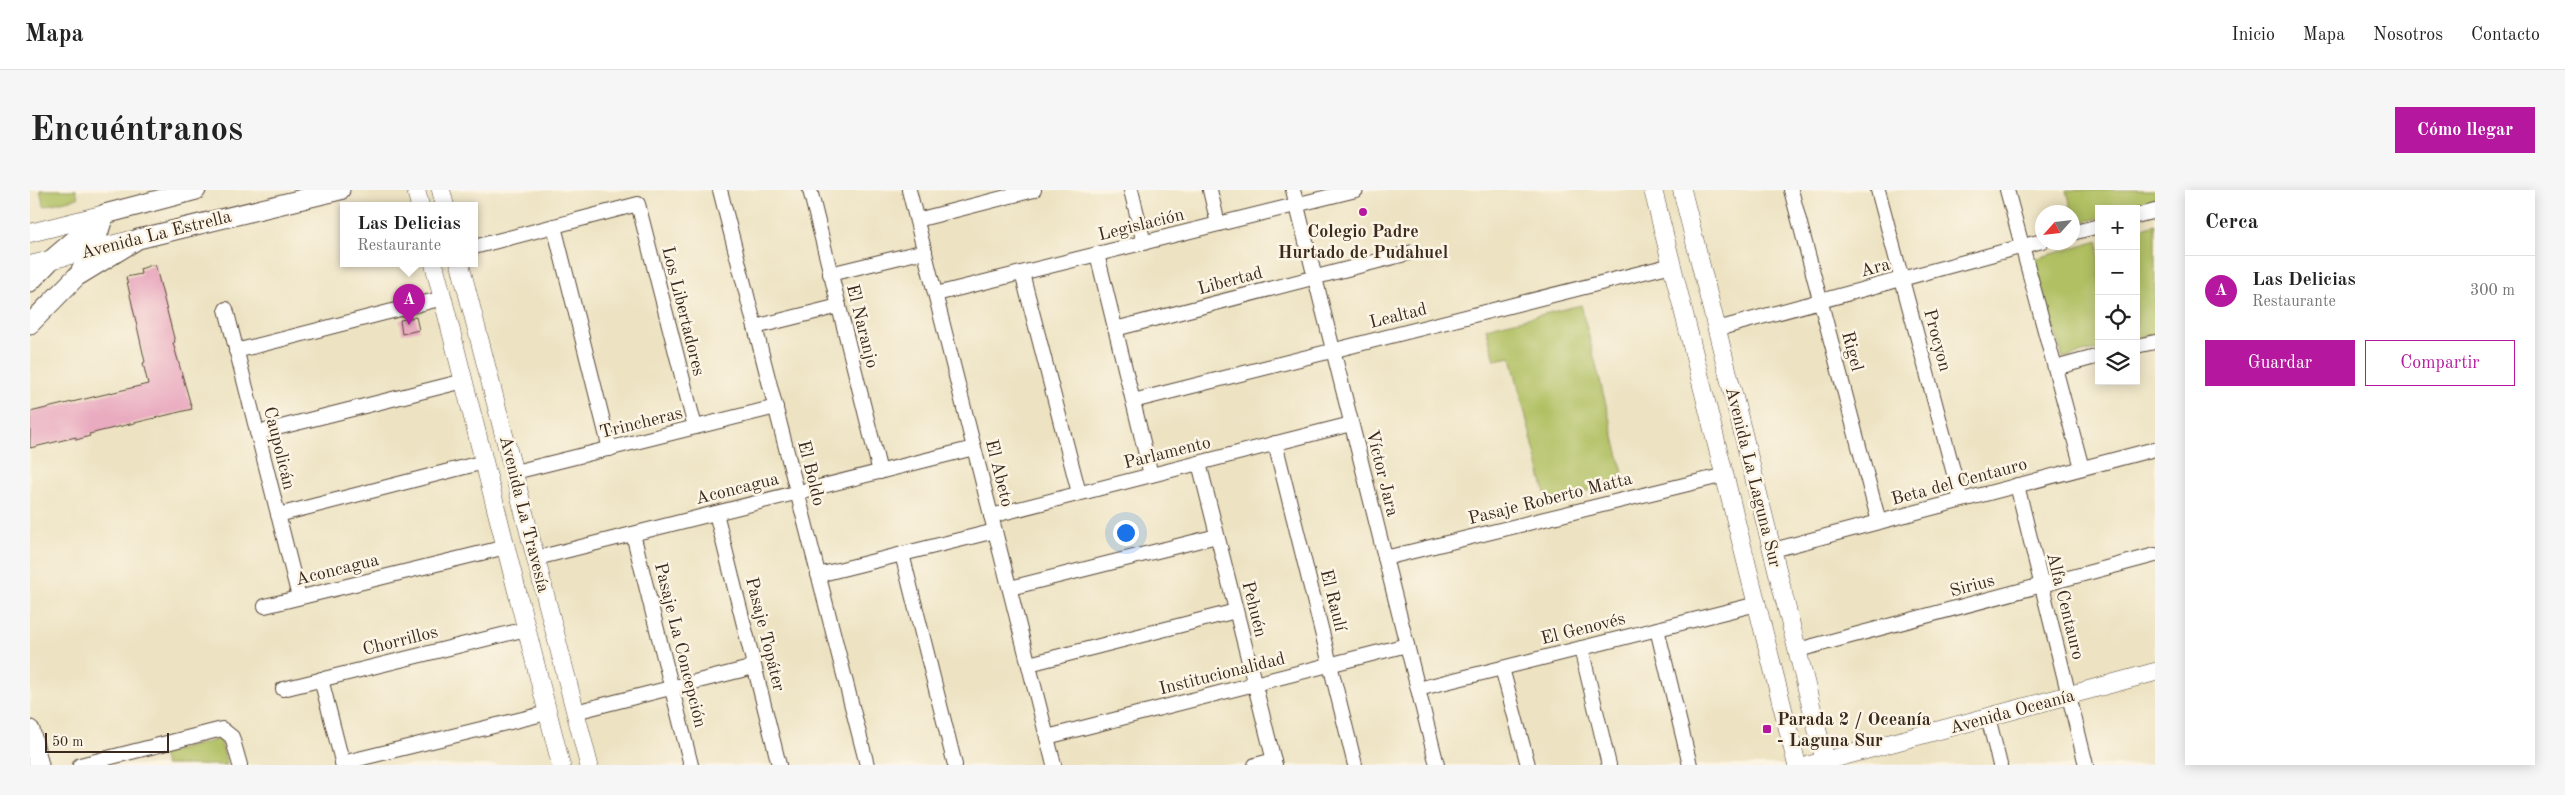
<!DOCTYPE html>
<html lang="es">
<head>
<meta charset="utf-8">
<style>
	:root { --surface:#fff; --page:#f6f6f6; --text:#222; --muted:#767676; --line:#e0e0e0; --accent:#b5179e }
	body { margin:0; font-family:"Old Standard TT",serif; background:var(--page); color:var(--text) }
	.controls { position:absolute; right:15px; top:15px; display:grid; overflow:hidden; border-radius:0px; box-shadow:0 2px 12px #0003 }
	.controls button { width:45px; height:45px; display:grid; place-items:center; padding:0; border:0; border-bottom:1px solid var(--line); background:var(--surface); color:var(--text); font:25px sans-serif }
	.compass { position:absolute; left:2005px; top:15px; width:45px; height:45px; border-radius:50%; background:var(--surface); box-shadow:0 2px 12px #0003; rotate:243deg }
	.scale { position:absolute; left:15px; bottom:12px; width:124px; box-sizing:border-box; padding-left:5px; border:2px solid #3b2a1e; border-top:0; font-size:14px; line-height:18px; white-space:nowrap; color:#3b2a1e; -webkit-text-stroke:4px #fcf5e5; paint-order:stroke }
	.you { position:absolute; left:1095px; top:342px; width:18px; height:18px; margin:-12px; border:4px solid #fff; border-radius:50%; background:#1a73e8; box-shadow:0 0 0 8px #1a73e833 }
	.badge { display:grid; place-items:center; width:32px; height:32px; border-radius:50%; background:var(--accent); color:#fff; font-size:16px; font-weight:700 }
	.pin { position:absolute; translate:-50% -41px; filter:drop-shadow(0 1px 2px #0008) }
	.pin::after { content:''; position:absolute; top:26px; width:18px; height:15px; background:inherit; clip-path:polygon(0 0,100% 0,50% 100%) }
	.popup { position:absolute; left:310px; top:12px; width:138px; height:65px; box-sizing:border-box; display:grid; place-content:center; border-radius:0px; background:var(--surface); filter:drop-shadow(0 1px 4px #0005); font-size:16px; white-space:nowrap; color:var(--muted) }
	.popup b { font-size:19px; color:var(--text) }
	.popup::after { content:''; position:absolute; left:50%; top:100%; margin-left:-10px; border:10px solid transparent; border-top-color:var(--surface) }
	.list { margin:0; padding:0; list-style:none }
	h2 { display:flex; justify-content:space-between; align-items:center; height:65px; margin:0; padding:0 20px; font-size:21px }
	h2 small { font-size:16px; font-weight:400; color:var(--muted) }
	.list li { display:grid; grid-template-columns:32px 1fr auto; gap:15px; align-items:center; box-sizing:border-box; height:70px; padding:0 20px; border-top:1px solid var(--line) }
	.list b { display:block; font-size:19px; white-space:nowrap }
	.list p { margin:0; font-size:16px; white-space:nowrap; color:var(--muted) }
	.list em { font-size:16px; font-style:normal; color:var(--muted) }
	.actions { display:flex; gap:10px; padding:15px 20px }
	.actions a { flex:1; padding:11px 0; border:1px solid var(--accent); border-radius:0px; text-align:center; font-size:18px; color:var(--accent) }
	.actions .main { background:var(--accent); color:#fff }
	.icon { flex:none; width:28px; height:28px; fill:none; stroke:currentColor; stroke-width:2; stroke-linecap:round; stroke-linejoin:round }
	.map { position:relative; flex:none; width:2125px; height:575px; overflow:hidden; border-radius:0px }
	header { display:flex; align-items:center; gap:30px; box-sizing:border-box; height:70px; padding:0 25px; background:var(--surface); border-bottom:1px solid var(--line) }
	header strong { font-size:24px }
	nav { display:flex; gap:28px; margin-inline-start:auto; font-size:18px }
	.intro { display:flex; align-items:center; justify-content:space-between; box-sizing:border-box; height:120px; padding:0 30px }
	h1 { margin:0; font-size:35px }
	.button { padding:12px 22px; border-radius:0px; background:var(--accent); color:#fff; font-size:18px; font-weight:700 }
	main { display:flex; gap:30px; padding:0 30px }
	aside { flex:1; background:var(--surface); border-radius:0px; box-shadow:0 2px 12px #0003 }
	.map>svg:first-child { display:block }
	.green { fill:#b0c062; stroke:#767540 }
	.building { fill:#e9abc0 }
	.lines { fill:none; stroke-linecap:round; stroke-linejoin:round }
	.minor-casing { stroke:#564637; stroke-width:16 }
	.tertiary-casing { stroke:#564637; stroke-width:19 }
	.secondary-casing { stroke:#564637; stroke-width:21 }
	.minor { stroke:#fff; stroke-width:14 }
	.tertiary { stroke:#fff; stroke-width:18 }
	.secondary { stroke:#fff; stroke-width:19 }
	.poi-dot { fill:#b5179e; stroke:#fcf5e5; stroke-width:2 }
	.labels { text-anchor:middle; stroke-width:5; stroke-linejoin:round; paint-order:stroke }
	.street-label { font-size:18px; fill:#3b2a1e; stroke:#fcf5e5 }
	.poi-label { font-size:18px; font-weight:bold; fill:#3b2a1e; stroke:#fcf5e5 }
</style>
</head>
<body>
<header>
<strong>Mapa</strong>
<nav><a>Inicio</a><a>Mapa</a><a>Nosotros</a><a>Contacto</a></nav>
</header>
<div class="intro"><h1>Encuéntranos</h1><a class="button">Cómo llegar</a></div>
<main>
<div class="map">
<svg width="2125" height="575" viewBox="0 0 2125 575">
	<rect width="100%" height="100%" fill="#fcf5e5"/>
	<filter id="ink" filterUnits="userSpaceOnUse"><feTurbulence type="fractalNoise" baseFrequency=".02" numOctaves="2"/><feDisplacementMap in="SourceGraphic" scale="10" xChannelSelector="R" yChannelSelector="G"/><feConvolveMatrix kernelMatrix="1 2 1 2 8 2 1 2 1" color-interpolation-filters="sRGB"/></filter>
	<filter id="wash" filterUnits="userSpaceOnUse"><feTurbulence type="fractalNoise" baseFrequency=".0096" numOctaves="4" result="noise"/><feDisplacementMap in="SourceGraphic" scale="20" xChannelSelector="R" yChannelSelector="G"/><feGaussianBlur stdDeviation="1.12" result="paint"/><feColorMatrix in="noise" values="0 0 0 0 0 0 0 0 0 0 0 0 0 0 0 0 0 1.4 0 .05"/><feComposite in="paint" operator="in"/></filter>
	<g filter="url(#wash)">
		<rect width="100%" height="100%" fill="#ede3c3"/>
		<g class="green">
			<polygon points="10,0 46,0 48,8 14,16"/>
			<polygon points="2037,0 2125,0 2125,12 2100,19 2069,19 2069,28 2045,34"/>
			<polygon points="2125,34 2125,144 2106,149 2106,40"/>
			<polygon points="2069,51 2069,159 2033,168 2004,69"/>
			<polygon points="1551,115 1595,291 1517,311 1481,167 1465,170 1456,138"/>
			<polygon points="190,549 197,575 135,575 132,564"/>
		</g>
		<g id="blocks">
			<g class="building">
				<polygon points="125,74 145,152 143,153 162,219 59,244 60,246 46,250 46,247 0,258 0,222 118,194 113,173 115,172 96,87 111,84 110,79"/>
				<polygon points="386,127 389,140 372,144 370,130"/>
			</g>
		</g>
	</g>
	<g filter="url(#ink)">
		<use href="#blocks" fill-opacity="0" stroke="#564637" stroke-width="1"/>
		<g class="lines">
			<g class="minor-casing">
				<g id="minor">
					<polyline points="690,0 837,575"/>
					<polyline points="780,0 850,282"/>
					<polyline points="879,0 1024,575"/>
					<polyline points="1101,0 1114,53"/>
					<polyline points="1180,0 1188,34"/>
					<polyline points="1263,0 1407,575"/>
					<polyline points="1761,0 1849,332"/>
					<polyline points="1848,0 1931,310"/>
					<polyline points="1977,0 2052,278"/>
					<polyline points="2106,26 2125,21"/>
					<polyline points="887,30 1004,0"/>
					<polyline points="524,36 580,259"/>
					<polyline points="2042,43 2069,36"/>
					<polyline points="444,57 608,14 665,237"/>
					<polyline points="1067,64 1121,285"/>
					<polyline points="992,83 1049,303"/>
					<polyline points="800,84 895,61"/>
					<polyline points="906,104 1326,0"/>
					<polyline points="196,119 269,407"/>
					<polyline points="725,137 809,116"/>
					<polyline points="1085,139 1383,62"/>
					<polyline points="1687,139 2012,51"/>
					<polyline points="2106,156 2125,152"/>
					<polyline points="206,161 413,108"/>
					<polyline points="2025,178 2069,166"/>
					<polyline points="1103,211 1642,75"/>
					<polyline points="227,243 434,191"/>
					<polyline points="1245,253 1325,575"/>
					<polyline points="1169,273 1245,575"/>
					<polyline points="485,282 746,217"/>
					<polyline points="1987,295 2056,575"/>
					<polyline points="686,323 749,575"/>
					<polyline points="248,325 454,272"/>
					<polyline points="961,326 1321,234"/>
					<polyline points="603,344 661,575"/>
					<polyline points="1743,360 2125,259"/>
					<polyline points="872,364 925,575"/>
					<polyline points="507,368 944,258"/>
					<polyline points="1355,368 1695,285"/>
					<polyline points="788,385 965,341"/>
					<polyline points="980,398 1187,346"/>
					<polyline points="235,416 476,357"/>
					<polyline points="1627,439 1660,575"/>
					<polyline points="1551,458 1579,575"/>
					<polyline points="1768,460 2125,365"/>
					<polyline points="999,474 1206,421"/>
					<polyline points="1472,478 1498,575"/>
					<polyline points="291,489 313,575"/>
					<polyline points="253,499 496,439"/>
					<polyline points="1388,499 1727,414"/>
					<polyline points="545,522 724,477"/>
					<polyline points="1958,527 1970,575"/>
					<polyline points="1017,547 1377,455"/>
					<polyline points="312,573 517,523"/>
					<polyline points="50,575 192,539 202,547 210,575"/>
					<polyline points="1225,575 1244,570"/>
				</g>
			</g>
			<g class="tertiary-casing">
				<g id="tertiary">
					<polyline points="386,0 390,16"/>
					<polyline points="411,0 415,16"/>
					<polyline points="1623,0 1767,575"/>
					<polyline points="1652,0 1796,575"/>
					<polyline points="0,43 75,24"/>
					<polyline points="404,74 531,575"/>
					<polyline points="430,74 559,575"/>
					<polyline points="0,75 101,50"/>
					<polyline points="1780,575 2125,482"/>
				</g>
			</g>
			<g class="secondary-casing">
				<g id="secondary">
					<polyline points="51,80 63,60 74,25"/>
					<polyline points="0,92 21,70 75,24 166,0"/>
					<polyline points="0,134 46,87 108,49 310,0"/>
					<polyline points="0,540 9,575"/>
				</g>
			</g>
			<use href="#minor" class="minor"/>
			<use href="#tertiary" class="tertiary"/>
			<use href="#secondary" class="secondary"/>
		</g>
	</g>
	<g class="poi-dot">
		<circle cx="1333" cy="22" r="5"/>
		<rect x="1732" y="534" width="10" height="10" rx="2.5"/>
	</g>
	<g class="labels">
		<g class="street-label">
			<text transform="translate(1111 34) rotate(-14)" y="6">Legislación</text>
			<text transform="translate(126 44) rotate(-14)" y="6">Avenida La Estrella</text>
			<text transform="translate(1845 77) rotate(-15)" y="6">Ara</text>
			<text transform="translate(1200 90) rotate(-15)" y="6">Libertad</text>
			<text transform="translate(654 121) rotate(76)" y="6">Los Libertadores</text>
			<text transform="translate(1368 125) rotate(-14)" y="6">Lealtad</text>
			<text transform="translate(833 136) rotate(76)" y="6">El Naranjo</text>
			<text transform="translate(1908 150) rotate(75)" y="6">Procyon</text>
			<text transform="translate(1823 161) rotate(75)" y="6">Rigel</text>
			<text transform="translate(611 232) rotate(-14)" y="6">Trincheras</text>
			<text transform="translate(250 258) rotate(76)" y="6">Caupolicán</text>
			<text transform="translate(1137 262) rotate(-14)" y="6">Parlamento</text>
			<text transform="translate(782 283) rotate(76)" y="6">El Boldo</text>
			<text transform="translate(970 283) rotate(76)" y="6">El Abeto</text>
			<text transform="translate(1353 283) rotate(76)" y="6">Víctor Jara</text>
			<text transform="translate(1724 287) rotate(76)" y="6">Avenida La Laguna Sur</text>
			<text transform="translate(1929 291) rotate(-15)" y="6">Beta del Centauro</text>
			<text transform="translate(707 298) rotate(-14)" y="6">Aconcagua</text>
			<text transform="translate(1520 308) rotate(-14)" y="6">Pasaje Roberto Matta</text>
			<text transform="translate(495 324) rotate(76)" y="6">Avenida La Travesía</text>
			<text transform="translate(307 379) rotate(-14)" y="6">Aconcagua</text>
			<text transform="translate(1942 395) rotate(-15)" y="6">Sirius</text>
			<text transform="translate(1304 410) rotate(76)" y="6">El Raulí</text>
			<text transform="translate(2036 416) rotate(76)" y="6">Alfa Centauro</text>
			<text transform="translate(1225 419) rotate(76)" y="6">Pehuén</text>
			<text transform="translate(1553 438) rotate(-14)" y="6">El Genovés</text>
			<text transform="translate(736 444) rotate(76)" y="6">Pasaje Topáter</text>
			<text transform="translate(370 450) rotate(-14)" y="6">Chorrillos</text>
			<text transform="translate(651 455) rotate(76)" y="6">Pasaje La Concepción</text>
			<text transform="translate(1192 483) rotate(-14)" y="6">Institucionalidad</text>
			<text transform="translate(1982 521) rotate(-15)" y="6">Avenida Oceanía</text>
		</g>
		<g class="poi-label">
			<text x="1333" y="47">Colegio Padre<tspan x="1333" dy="21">Hurtado de Pudahuel</tspan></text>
			<text x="1747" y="535" text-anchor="start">Parada 2 / Oceanía<tspan x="1747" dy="21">- Laguna Sur</tspan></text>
		</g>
	</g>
</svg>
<div class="controls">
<button>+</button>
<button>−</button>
<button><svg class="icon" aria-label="locate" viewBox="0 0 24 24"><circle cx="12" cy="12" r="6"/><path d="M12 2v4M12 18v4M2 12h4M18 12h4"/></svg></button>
<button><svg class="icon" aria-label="layers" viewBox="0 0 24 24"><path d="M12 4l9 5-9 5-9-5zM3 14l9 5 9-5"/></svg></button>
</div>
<svg class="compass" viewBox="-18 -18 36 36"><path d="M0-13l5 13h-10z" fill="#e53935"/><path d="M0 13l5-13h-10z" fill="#767676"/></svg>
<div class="scale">50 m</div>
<div class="you"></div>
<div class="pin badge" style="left:379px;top:135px">A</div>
<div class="popup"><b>Las Delicias</b>Restaurante</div>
</div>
<aside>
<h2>Cerca<small></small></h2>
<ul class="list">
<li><span class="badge">A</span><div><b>Las Delicias</b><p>Restaurante</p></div><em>300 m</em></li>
</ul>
<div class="actions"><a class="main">Guardar</a><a>Compartir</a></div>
</aside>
</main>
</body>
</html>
